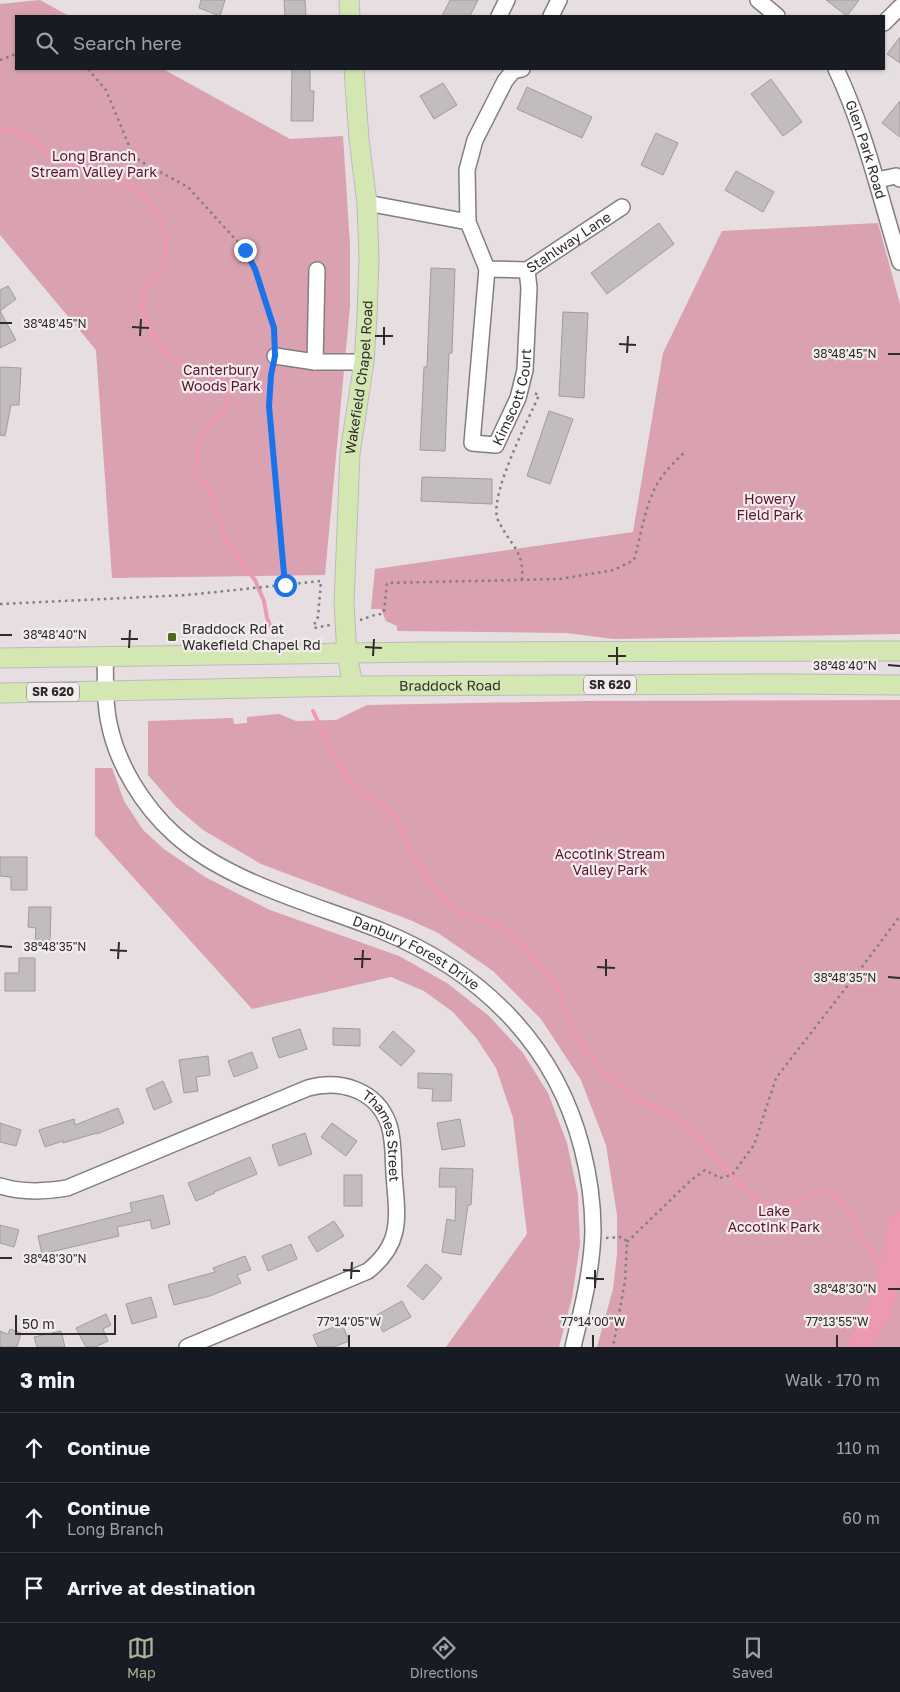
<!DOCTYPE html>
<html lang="en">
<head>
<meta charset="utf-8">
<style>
	:root { --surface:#171b24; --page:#242831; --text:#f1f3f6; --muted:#9ea1a6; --line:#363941; --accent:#a9b493 }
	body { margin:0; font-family:"Golos Text",sans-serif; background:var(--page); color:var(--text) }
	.scale { position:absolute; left:15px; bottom:12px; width:101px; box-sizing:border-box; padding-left:5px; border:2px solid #2f2c2c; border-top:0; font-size:14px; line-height:18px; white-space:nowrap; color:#2f2c2c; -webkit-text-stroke:4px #f3eced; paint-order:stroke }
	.stop { position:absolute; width:15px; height:15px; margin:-11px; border:4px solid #1a73e8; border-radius:50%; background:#fff }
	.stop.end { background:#1a73e8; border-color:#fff; box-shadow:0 1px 5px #0008 }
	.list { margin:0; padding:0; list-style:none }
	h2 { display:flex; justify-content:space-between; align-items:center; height:65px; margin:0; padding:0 20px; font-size:21px }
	h2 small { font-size:16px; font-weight:400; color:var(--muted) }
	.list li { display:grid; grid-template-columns:32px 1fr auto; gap:15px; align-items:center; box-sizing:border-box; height:70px; padding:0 20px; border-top:1px solid var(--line) }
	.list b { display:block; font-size:19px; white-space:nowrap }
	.list p { margin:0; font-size:16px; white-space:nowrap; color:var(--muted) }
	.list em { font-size:16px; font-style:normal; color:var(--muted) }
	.icon { flex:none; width:28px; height:28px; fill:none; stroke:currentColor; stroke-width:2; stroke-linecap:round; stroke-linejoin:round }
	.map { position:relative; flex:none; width:900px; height:1347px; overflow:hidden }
	.search { position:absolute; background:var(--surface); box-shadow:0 1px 4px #0004; left:15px; right:15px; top:15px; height:55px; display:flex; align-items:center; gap:12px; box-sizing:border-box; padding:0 18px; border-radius:0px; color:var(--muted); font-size:19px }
	.sheet { height:275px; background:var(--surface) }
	nav { display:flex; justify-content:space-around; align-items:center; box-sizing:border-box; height:70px; border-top:1px solid var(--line); background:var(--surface); font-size:14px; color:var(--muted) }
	nav a { display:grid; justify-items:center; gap:2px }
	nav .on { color:var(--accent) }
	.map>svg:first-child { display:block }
	.green { fill:#daa1b0 }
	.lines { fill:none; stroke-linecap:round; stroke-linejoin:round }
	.stream { stroke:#ee99b2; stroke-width:4 }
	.river { stroke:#ee99b2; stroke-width:24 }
	.building { fill:#c3bcbe; stroke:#a29b9d }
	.minor-casing { stroke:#847d7f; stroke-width:18 }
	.major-casing { stroke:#bcbbbb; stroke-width:21 }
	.path { stroke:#837e7f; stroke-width:2.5; stroke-dasharray:2.5 4; stroke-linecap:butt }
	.minor { stroke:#fff; stroke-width:15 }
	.major { stroke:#d4e7b3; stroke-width:19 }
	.route { stroke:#1a73e8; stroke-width:6 }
	.ticks { fill:none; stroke:#2f2c2c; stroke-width:2 }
	.poi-dot { fill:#506819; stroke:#f3eced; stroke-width:2 }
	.labels { text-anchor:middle; stroke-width:4.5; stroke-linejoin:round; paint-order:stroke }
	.shield { fill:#f3eced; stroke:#6a6666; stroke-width:1 }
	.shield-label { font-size:12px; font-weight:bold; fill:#2f2c2c }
	.street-label { font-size:14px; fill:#2f2c2c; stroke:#f3eced }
	.park-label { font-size:14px; fill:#5c1330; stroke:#f3eced }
	.poi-label { font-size:14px; fill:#2f2c2c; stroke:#f3eced; text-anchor:start }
	.ticks-label { font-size:12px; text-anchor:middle; fill:#2f2c2c; stroke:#f3eced; stroke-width:4.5; stroke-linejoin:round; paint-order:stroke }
</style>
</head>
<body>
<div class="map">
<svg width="900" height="1347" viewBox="0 0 900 1347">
	<rect width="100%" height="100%" fill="#e6dee0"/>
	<g class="green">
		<polygon points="40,0 69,16 16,16 16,69 163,69 290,139 343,136 350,245 350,306 325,575 112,578 96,350 0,235 0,4"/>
		<polygon points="878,223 900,304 900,634 614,639 566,633 397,631 397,626 386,621 381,609 371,609 375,569 633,532 663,353 722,231"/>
		<polygon points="900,700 900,1347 597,1347 613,1289 617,1255 617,1215 606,1145 581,1080 541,1019 493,971 438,933 410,920 261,864 203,830 176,807 148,775 148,721 233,718 234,724 247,723 247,717 279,714 296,721 336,720 367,705 583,701"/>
		<polygon points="95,768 112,768 124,801 143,830 164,849 205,877 270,910 399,956 447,983 489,1016 523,1053 548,1093 567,1143 578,1195 580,1244 572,1298 559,1347 446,1347 527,1234 513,1118 496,1068 477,1039 453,1012 424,991 391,977 252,1009 95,835"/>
	</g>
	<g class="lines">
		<g class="stream">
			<polyline points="0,130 13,131 26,135 51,157 66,163 88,167 127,183 146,197 158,214 167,238 165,258 158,276 145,288 142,308 150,331 169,358 187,367 221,376 228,386 228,400 223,413 211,424 200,440 196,465 197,477 209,488 226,541 255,580 264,601 267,618 271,628"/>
			<polyline points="313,711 342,771 351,783 362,794 388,807 396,817 412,854 427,878 445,901 453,908 465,915 489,922 504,929 517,940 538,963 558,989 574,1033 585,1050 603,1071 639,1101 658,1108 681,1122 697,1135 708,1150 732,1175 745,1191 764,1204 778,1208 803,1199 815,1192 827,1192 836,1197 848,1209 861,1237 889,1280"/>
		</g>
		<polyline class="river" points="859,1347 879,1311 889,1280 900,1223"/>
	</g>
	<g class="building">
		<polygon points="201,0 225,0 220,16 199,8"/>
		<polygon points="284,0 305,0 306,16 285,16"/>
		<polygon points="450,0 478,0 470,16 442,16"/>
		<polygon points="826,0 859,0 847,16"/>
		<polygon points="900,37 900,63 887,54"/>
		<polygon points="292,69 310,69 310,91 314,91 313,121 291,121"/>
		<polygon points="771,79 802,122 783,136 751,94"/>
		<polygon points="443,83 457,105 434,119 420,96"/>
		<polygon points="527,87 592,117 582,138 517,109"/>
		<polygon points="900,101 900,137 882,123"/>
		<polygon points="656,133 678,143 663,175 641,165"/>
		<polygon points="736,171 774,192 763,212 725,190"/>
		<polygon points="659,223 674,244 607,294 591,273"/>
		<polygon points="431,268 455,269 452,353 449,353 445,451 420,450 424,367 427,367"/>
		<polygon points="8,286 16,299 0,311 16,340 0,348 0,290"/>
		<polygon points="563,312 588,313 584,398 559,396"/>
		<polygon points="0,367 21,368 19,405 11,405 5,436 0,435"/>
		<polygon points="549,411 573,419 550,484 527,476"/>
		<polygon points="422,477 492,479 492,504 421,501"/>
		<polygon points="0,857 27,857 27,890 11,890 11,877 0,876"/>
		<polygon points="29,907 51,907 50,941 35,941 36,928 28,927"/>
		<polygon points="19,958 35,958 35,991 5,991 5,973 19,973"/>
		<polygon points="333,1028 360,1029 360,1046 333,1045"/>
		<polygon points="300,1029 307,1049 279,1058 272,1038"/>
		<polygon points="393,1031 415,1051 401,1066 379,1047"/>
		<polygon points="252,1052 258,1068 234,1077 228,1061"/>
		<polygon points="208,1056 210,1075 196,1077 198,1091 184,1093 179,1060"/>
		<polygon points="418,1073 452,1074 451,1101 432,1101 433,1089 418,1088"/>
		<polygon points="163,1081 172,1102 154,1110 146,1089"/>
		<polygon points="118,1108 124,1123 97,1134 97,1133 63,1143 63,1141 45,1147 39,1130 74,1119 75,1125"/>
		<polygon points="460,1119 465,1146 442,1150 437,1123"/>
		<polygon points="0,1123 21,1130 16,1146 0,1142"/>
		<polygon points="332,1123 357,1141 346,1156 321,1137"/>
		<polygon points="305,1133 312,1154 279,1166 272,1145"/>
		<polygon points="250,1157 257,1174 214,1192 215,1193 196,1201 188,1183"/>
		<polygon points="440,1168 473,1169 471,1205 468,1205 461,1255 442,1252 447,1219 455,1221 456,1187 439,1187"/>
		<rect x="344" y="1175" width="18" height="31"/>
		<polygon points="163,1195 170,1224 152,1229 150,1220 117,1227 119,1236 42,1254 38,1236 132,1212 130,1203"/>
		<polygon points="334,1221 344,1236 317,1252 308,1237"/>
		<polygon points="0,1225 19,1230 14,1247 0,1243"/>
		<polygon points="291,1244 297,1259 268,1271 262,1256"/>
		<polygon points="245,1256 251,1270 237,1275 241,1283 210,1296 174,1305 168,1285 215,1272 213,1268"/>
		<polygon points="426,1264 442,1278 423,1300 407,1286"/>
		<polygon points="151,1297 157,1317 132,1324 126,1304"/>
		<polygon points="402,1301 411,1317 383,1332 375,1316"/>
		<polygon points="106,1314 111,1325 103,1329 108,1341 95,1347 86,1347 76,1328"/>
		<polygon points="342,1324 349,1341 334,1347 318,1347 313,1335"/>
		<polygon points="10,1329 21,1333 17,1347 0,1347 0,1331 8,1334"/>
		<polygon points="61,1331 65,1347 37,1347 34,1337"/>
	</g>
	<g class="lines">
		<g class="minor-casing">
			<g id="minor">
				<polyline points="758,0 777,16"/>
				<polyline points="499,16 507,0"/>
				<polyline points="551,16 559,0"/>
				<polyline points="884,23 900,7"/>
				<path id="s1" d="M522,69L513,71L505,81L475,140L467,170L468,222L487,269L527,270L622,207"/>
				<path id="s2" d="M836,69C865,130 880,197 900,262"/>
				<polyline points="877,180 896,176 900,179"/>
				<polyline points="367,203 468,222"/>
				<path id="s3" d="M487,269L472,443L496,445L518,398L525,370L529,288L527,270"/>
				<polyline points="317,270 315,362 364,362"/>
				<polyline points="275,356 315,362"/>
				<path id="s4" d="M105,657C106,678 104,701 109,723C117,764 143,806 174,834C228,883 315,904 382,931C480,971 555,1043 582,1148C589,1175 593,1203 593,1231C592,1271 582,1309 573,1347"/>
				<path id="s5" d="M0,1186C23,1193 44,1192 67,1188L308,1088C341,1079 377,1090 389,1125C394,1141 393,1158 394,1174C397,1216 404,1242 368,1271L187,1347"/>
			</g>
		</g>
		<g class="major-casing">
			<g id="major">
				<polyline points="349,0 350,16"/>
				<polyline points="0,658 424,652 900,651"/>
				<path id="s6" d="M353,686L347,654L344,604L350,453L364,362L367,316L369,258L367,203L359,139L354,69"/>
				<path id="s7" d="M0,693L353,686L784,684L900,685"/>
			</g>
		</g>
		<g class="path">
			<polyline points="0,60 16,54"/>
			<polyline points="88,69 106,90 132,153 140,161 188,187 245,250 255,269 266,299 274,328 275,344"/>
			<polyline points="272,369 269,406 285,585"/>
			<path d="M522,580C524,556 516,550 504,531C502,527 498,522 497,517C491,491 528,421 539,395L534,393"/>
			<polyline points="0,604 187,595 321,581 318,617 315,622 314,628 330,625"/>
			<path d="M360,620C367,618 375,614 382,614L384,612L387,583L560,579L614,570L634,560C641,536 644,509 656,486C663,473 675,461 686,451"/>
			<polyline points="606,1238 623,1237 627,1242 625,1281 613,1347"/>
			<polyline points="627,1242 690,1181 705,1170 720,1178 732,1175 754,1145 776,1078 859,971 900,916"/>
		</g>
		<use href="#minor" class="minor"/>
		<use href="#major" class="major"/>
	</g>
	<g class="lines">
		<polyline class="route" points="245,250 255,269 274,328 275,356 271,375 269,406 285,585"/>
	</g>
	<path class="ticks" d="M0,323H12M132,327L149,328M140,336L141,319M375,336H393M619,344L636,345M384,345V327M627,353L628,336M888,354H900M0,635H12M121,639H138M365,647L382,648M129,648L130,630M373,656L374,639M608,656H626M617,665V647M888,665L900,666M0,946L12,947M110,950L127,951M118,959L119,942M354,959H371M597,967L615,968M362,968L363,950M606,976V959M888,977L900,978M0,1258H12M343,1270L360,1271M586,1278L604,1279M351,1279L352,1262M595,1288V1270M888,1289H900M349,1347V1335M593,1347V1335M837,1347V1335"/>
	<rect class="poi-dot" x="167" y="632" width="10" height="10" rx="2.5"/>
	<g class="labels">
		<g class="shield">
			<rect x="584" y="675.5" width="52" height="19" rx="4"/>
			<rect x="27" y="682.5" width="52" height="19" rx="4"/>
		</g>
		<g class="shield-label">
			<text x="610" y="689">SR 620</text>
			<text x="53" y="696">SR 620</text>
		</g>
		<g class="street-label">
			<text dy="5" stroke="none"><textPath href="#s2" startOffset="86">Glen Park Road</textPath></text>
			<text dy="5" stroke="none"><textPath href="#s1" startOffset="312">Stahlway Lane</textPath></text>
			<text dy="5" stroke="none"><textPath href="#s6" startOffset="310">Wakefield Chapel Road</textPath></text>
			<text dy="5" stroke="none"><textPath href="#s3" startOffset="250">Kimscott Court</textPath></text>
			<text dy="5" stroke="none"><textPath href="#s7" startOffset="450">Braddock Road</textPath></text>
			<text dy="5" stroke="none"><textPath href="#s4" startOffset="468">Danbury Forest Drive</textPath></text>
			<text dy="5" stroke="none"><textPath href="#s5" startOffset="435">Thames Street</textPath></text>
		</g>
		<g class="park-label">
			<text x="94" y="161">Long Branch<tspan x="94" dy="16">Stream Valley Park</tspan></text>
			<text x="221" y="375">Canterbury<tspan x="221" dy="16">Woods Park</tspan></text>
			<text x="770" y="504">Howery<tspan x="770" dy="16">Field Park</tspan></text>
			<text x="610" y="859">Accotink Stream<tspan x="610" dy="16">Valley Park</tspan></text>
			<text x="774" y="1216">Lake<tspan x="774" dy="16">Accotink Park</tspan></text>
		</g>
		<g class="poi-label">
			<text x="182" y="634">Braddock Rd at<tspan x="182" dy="16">Wakefield Chapel Rd</tspan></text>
		</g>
	</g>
	<g class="ticks-label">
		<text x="55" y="328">38°48'45"N</text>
		<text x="845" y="358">38°48'45"N</text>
		<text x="55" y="639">38°48'40"N</text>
		<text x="845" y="670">38°48'40"N</text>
		<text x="55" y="951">38°48'35"N</text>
		<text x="845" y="982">38°48'35"N</text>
		<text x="55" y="1263">38°48'30"N</text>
		<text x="845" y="1293">38°48'30"N</text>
		<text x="349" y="1326">77°14'05"W</text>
		<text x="593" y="1326">77°14'00"W</text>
		<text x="837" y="1326">77°13'55"W</text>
	</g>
</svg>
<div class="scale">50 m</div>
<div class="stop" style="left:285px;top:585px"></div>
<div class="stop end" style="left:245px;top:250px"></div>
<div class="search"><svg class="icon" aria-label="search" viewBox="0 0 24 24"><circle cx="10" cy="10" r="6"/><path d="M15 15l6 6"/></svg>Search here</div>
</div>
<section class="sheet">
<h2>3 min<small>Walk · 170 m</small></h2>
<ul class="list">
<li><svg class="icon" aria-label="ahead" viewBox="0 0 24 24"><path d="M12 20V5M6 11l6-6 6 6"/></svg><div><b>Continue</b></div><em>110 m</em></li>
<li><svg class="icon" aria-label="ahead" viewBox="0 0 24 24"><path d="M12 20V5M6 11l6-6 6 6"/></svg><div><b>Continue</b><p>Long Branch</p></div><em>60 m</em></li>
<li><svg class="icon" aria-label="arrive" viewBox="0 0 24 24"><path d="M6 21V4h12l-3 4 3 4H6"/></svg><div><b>Arrive at destination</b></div></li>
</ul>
</section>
<nav>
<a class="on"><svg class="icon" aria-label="map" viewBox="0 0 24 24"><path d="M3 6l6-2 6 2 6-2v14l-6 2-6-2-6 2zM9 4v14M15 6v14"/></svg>Map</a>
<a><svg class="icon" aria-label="directions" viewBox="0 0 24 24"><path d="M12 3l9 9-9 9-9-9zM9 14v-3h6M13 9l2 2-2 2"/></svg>Directions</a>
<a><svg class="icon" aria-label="saved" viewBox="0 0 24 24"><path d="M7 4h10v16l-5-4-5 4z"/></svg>Saved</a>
</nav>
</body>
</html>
